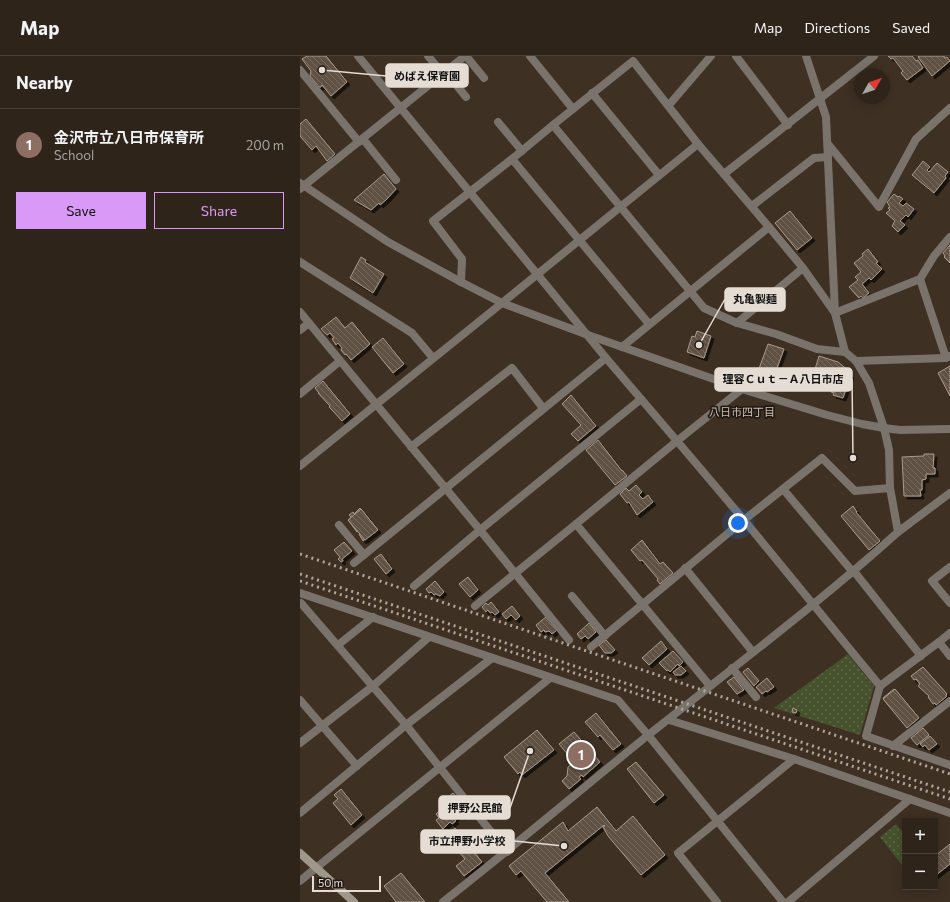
<!DOCTYPE html>
<html lang="en">
<head>
<meta charset="utf-8">
<style>
	:root { --surface:#2e241a; --page:#3a3027; --text:#f1f3f6; --muted:#a7a4a2; --line:#494139; --accent:#d99af7 }
	body { margin:0; font-family:Commissioner,"Noto Sans JP",sans-serif; background:var(--page); color:var(--text) }
	.controls { position:absolute; right:12px; bottom:12px; display:grid; overflow:hidden; border-radius:0px; box-shadow:0 2px 10px #0003 }
	.controls button { width:36px; height:36px; display:grid; place-items:center; padding:0; border:0; border-bottom:1px solid var(--line); background:var(--surface); color:var(--text); font:20px sans-serif }
	.compass { position:absolute; left:554px; top:12px; width:36px; height:36px; border-radius:50%; background:var(--surface); box-shadow:0 2px 10px #0003; rotate:50deg }
	.scale { position:absolute; left:12px; bottom:10px; width:69px; box-sizing:border-box; padding-left:4px; border:2px solid #e5dcd4; border-top:0; font-size:11px; line-height:14px; white-space:nowrap; color:#e5dcd4; -webkit-text-stroke:3px #201914; paint-order:stroke }
	.you { position:absolute; left:438px; top:467px; width:14px; height:14px; margin:-10px; border:3px solid #fff; border-radius:50%; background:#1a73e8; box-shadow:0 0 0 6px #1a73e833 }
	.badge { display:grid; place-items:center; width:26px; height:26px; border-radius:50%; background:var(--accent); color:#fff; font-size:13px; font-weight:700 }
	.pin { position:absolute; translate:-50% -50%; border:2px solid #fff; box-shadow:0 1px 4px #0006 }
	.list { margin:0; padding:0; list-style:none }
	h2 { display:flex; justify-content:space-between; align-items:center; height:52px; margin:0; padding:0 16px; font-size:17px }
	h2 small { font-size:13px; font-weight:400; color:var(--muted) }
	.list li { display:grid; grid-template-columns:26px 1fr auto; gap:12px; align-items:center; box-sizing:border-box; height:72px; padding:0 16px; border-top:1px solid var(--line) }
	.list b { display:block; font-size:15px; white-space:nowrap }
	.list p { margin:0; font-size:13px; white-space:nowrap; color:var(--muted) }
	.list em { font-size:13px; font-style:normal; color:var(--muted) }
	.actions { display:flex; gap:8px; padding:12px 16px }
	.actions a { flex:1; padding:9px 0; border:1px solid var(--accent); border-radius:0px; text-align:center; font-size:14px; color:var(--accent) }
	.actions .main { background:var(--accent); color:#111 }
	.map { position:relative; flex:none; width:650px; height:846px; overflow:hidden }
	header { display:flex; align-items:center; gap:24px; box-sizing:border-box; height:56px; padding:0 20px; background:var(--surface); border-bottom:1px solid var(--line) }
	header strong { font-size:19px }
	nav { display:flex; gap:22px; margin-inline-start:auto; font-size:14px }
	main { display:flex }
	aside { flex:1; background:var(--surface) }
	.map>svg:first-child { display:block }
	.grass { fill:url(#grass-dots) }
	.building { fill:url(#building-back-hatch); stroke:#ab9a8b; filter:url(#shadow) }
	.lines { fill:none; stroke-linecap:round; stroke-linejoin:round }
	.minor { stroke:#79736c; stroke-width:8 }
	.tertiary { stroke:#79736c; stroke-width:8 }
	.secondary { stroke:#a0978b; stroke-width:8 }
	.rail { stroke:#b2a79e; stroke-width:3; stroke-dasharray:2 4; stroke-linecap:butt }
	.labels { text-anchor:middle; stroke-width:3.5; stroke-linejoin:round; paint-order:stroke }
	.neighbourhood-label { font-size:11px; fill:#d0beae; stroke:#201914 }
	.leader { fill:none; stroke:#e5dcd4; stroke-width:1.5 }
	.callout-dot { fill:#e5dcd4; stroke:#201914; stroke-width:1.5 }
	.callout { fill:#e5dcd4; stroke:#e5dcd4; stroke-width:1.5 }
	.callout-label { font-size:11px; text-anchor:middle; font-weight:bold; fill:#111 }
</style>
</head>
<body>
<header>
<strong>Map</strong>
<nav><a>Map</a><a>Directions</a><a>Saved</a></nav>
</header>
<main>
<aside>
<h2>Nearby<small></small></h2>
<ul class="list">
<li><span class="badge" style="background:#8d6e63">1</span><div><b>金沢市立八日市保育所</b><p>School</p></div><em>200 m</em></li>
</ul>
<div class="actions"><a class="main">Save</a><a>Share</a></div>
</aside>
<div class="map">
<svg width="650" height="846" viewBox="0 0 650 846">
	<defs>
		<pattern id="grass-dots" width="8" height="8" patternUnits="userSpaceOnUse"><rect width="8" height="8" fill="#46522d"/><path d="M2 2h.1M6 6h.1" fill="none" stroke="#616a4b" stroke-width="1.8" stroke-linecap="round"/></pattern>
		<pattern id="building-back-hatch" width="6" height="6" patternUnits="userSpaceOnUse"><rect width="6" height="6" fill="#615144"/><path d="M-1 5l2 2M0 0l6 6M5-1l2 2" fill="none" stroke="#78695e"/></pattern>
		<filter id="shadow"><feDropShadow dx="3" dy="3" stdDeviation="0" flood-color="#0009"/></filter>
	</defs>
	<rect width="100%" height="100%" fill="#3e3023"/>
	<g class="grass">
		<polygon points="548,598 574,630 560,679 474,652"/>
		<polygon points="596,768 605,779 605,813 580,781"/>
	</g>
	<g class="building">
		<polygon points="7,0 26,0 47,26 31,40 22,29 21,31 19,31 10,20 11,15 2,3"/>
		<polygon points="588,0 612,0 616,5 618,4 623,12 607,24 601,17 603,15 593,2 591,3"/>
		<polygon points="619,0 644,0 645,2 647,1 650,5 632,20 618,1"/>
		<polygon points="6,63 35,98 27,105 16,90 12,94 0,80 0,68"/>
		<polygon points="623,105 630,111 627,114 629,116 637,107 648,116 645,120 646,122 634,137 612,119"/>
		<polygon points="84,118 96,133 87,143 80,149 79,147 71,154 54,144"/>
		<polygon points="594,138 598,141 599,140 603,143 599,147 603,150 606,147 614,153 608,161 606,159 600,165 605,169 598,176 592,170 595,165 586,157 590,154 588,152 590,151 587,146"/>
		<polygon points="490,155 512,182 497,194 475,167"/>
		<polygon points="650,189 650,207 644,201 645,200 643,197"/>
		<polygon points="568,193 578,206 576,207 582,213 571,224 569,222 562,228 569,237 563,242 561,240 559,242 549,231 558,224 555,221 561,216 554,207 563,200 562,198"/>
		<polygon points="61,201 66,204 65,206 84,218 73,237 50,222"/>
		<polygon points="36,261 45,272 52,266 70,288 51,304 46,298 45,299 41,294 42,292 38,287 36,289 32,283 34,282 30,277 27,279 21,273"/>
		<polygon points="397,275 411,280 404,302 387,296 392,280 395,281"/>
		<polygon points="83,282 104,308 93,317 72,291"/>
		<polygon points="468,288 484,293 473,323 457,318"/>
		<polygon points="519,300 538,306 549,315 548,316 551,319 543,342 533,339 534,337 531,336 532,333 528,331 530,326 513,320"/>
		<polygon points="650,310 650,340 638,317"/>
		<polygon points="23,325 50,358 42,365 33,355 29,351 30,350 18,337 19,337 15,332"/>
		<polygon points="271,339 296,370 278,385 271,378 281,369 262,348"/>
		<polygon points="298,384 322,415 322,414 327,420 315,429 286,394"/>
		<polygon points="624,398 634,398 633,412 635,412 635,418 626,418 626,423 622,424 622,434 620,434 621,440 604,440 602,401 624,400"/>
		<polygon points="336,429 342,436 339,439 343,443 348,439 353,446 337,459 329,446 327,447 320,438 326,432 329,435"/>
		<polygon points="553,450 557,456 556,456 580,485 569,494 541,460"/>
		<polygon points="60,452 77,473 63,485 59,478 62,476 60,474 57,476 48,464 51,461 49,459 53,456 54,458"/>
		<polygon points="61,453 78,474 65,484 48,464"/>
		<polygon points="342,484 360,508 363,506 373,517 360,528 357,524 358,523 342,504 340,505 331,494"/>
		<polygon points="44,486 52,495 42,503 43,505 41,506 38,503 40,501 34,494"/>
		<polygon points="81,498 92,513 86,518 74,503"/>
		<polygon points="168,521 178,534 170,541 159,528"/>
		<polygon points="135,525 144,536 140,540 136,538 134,539 131,536 129,537 126,533"/>
		<polygon points="191,546 199,556 195,559 192,556 190,557 188,554 186,556 182,551 186,547 188,549"/>
		<polygon points="212,550 220,560 216,564 211,559 206,563 202,558"/>
		<polygon points="246,561 257,574 252,578 249,575 245,576 244,574 241,576 236,569"/>
		<polygon points="289,567 296,576 288,583 285,580 281,583 277,578"/>
		<polygon points="306,584 315,594 311,597 305,597 299,589"/>
		<polygon points="361,585 367,593 349,609 342,602"/>
		<polygon points="373,595 383,606 379,610 378,608 370,616 368,614 367,615 359,607"/>
		<polygon points="381,610 386,615 381,619 375,619 373,616"/>
		<polygon points="623,611 647,638 646,639 647,640 636,649 635,647 633,648 628,641 629,640 618,630 620,628 616,623 614,624 611,620"/>
		<polygon points="448,612 459,625 454,630 443,616"/>
		<polygon points="434,621 444,634 437,638 427,626"/>
		<polygon points="467,622 474,631 467,636 466,635 462,638 456,631"/>
		<polygon points="594,633 618,662 607,671 583,642"/>
		<polygon points="595,633 619,662 607,672 583,643"/>
		<polygon points="493,652 497,654 496,657 492,656"/>
		<polygon points="296,657 321,688 313,694 300,679 298,681 285,666"/>
		<polygon points="623,672 629,679 617,689 611,682"/>
		<polygon points="237,674 254,694 222,719 220,716 218,718 204,701"/>
		<polygon points="274,676 300,706 283,721 282,719 279,721 281,723 269,733 262,725 267,720 268,711 274,706 259,688"/>
		<polygon points="630,680 637,688 629,694 625,689 623,691 620,688"/>
		<polygon points="336,706 364,739 354,747 327,713"/>
		<polygon points="41,733 62,759 51,769 33,747 38,743 34,739"/>
		<polygon points="153,737 168,756 162,761 158,756 155,759 157,761 154,763 156,765 152,768 150,766 143,773 136,764 139,762 136,758 143,752 140,748"/>
		<polygon points="297,751 316,775 333,760 365,799 341,819 308,780 303,771 305,770 304,769 245,817 269,846 247,846 221,815 216,819 209,810 263,766 268,775"/>
		<polygon points="155,772 182,806 164,820 156,810 165,803 145,780"/>
		<polygon points="650,788 650,808 635,820 635,800"/>
		<polygon points="101,817 125,846 96,846 84,830"/>
	</g>
	<g class="lines">
		<g class="minor">
			<polyline points="58,0 306,302 377,385 276,468 410,630"/>
			<polyline points="128,0 143,18"/>
			<polyline points="166,0 184,22"/>
			<polyline points="230,0 273,53"/>
			<polyline points="436,0 488,69"/>
			<polyline points="0,14 59,86"/>
			<polyline points="146,16 166,41"/>
			<polyline points="292,37 359,119"/>
			<polyline points="369,49 411,0"/>
			<polyline points="198,66 222,95"/>
			<polyline points="253,69 333,5 398,88 469,171 503,212 535,257 620,223 646,302"/>
			<polyline points="63,83 96,124"/>
			<polyline points="528,88 579,151 616,83 650,52"/>
			<polyline points="212,103 349,268"/>
			<polyline points="424,118 574,0"/>
			<polyline points="0,133 165,0"/>
			<polyline points="452,150 514,102 528,101"/>
			<polyline points="0,206 112,277 133,302"/>
			<polyline points="620,223 634,200 650,181"/>
			<polyline points="161,226 162,203 133,165 212,103 253,69 404,252 437,267 476,278 517,293 545,296"/>
			<polyline points="202,247 398,88"/>
			<polyline points="0,256 180,474 341,343"/>
			<polyline points="437,267 503,212"/>
			<polyline points="0,274 9,267"/>
			<polyline points="322,291 469,171"/>
			<polyline points="556,305 646,302 649,300"/>
			<polyline points="442,333 377,385 444,464 580,630 566,680 650,709"/>
			<polyline points="0,338 40,305"/>
			<polyline points="111,391 212,312 243,352"/>
			<polyline points="483,433 552,515"/>
			<polyline points="39,469 64,499"/>
			<polyline points="598,476 650,437"/>
			<polyline points="54,507 306,302"/>
			<polyline points="650,511 632,525 650,547"/>
			<polyline points="385,512 452,595"/>
			<polyline points="553,514 621,600"/>
			<polyline points="114,530 180,474 269,584"/>
			<polyline points="0,537 318,644 348,679 483,846"/>
			<polyline points="272,540 305,580"/>
			<polyline points="1,547 106,669 207,796"/>
			<polyline points="175,550 276,468"/>
			<polyline points="650,577 639,586 650,600"/>
			<polyline points="38,589 73,561"/>
			<polyline points="291,591 444,464 522,402 555,435 590,432"/>
			<polyline points="432,612 456,641"/>
			<polyline points="580,630 639,586"/>
			<polyline points="0,644 57,710"/>
			<polyline points="369,664 494,703 650,757"/>
			<polyline points="0,687 73,630 129,581"/>
			<polyline points="593,690 650,645"/>
			<polyline points="0,757 106,669 192,602"/>
			<polyline points="0,825 250,622"/>
			<path d="M143,846C212,792 279,735 347,680C431,613 518,548 598,476L590,432L589,394L584,372"/>
			<polyline points="417,846 378,797 494,703"/>
			<polyline points="488,846 610,743"/>
		</g>
		<g class="tertiary">
			<polyline points="506,0 526,61 535,257 545,296 556,305 569,327 584,372"/>
			<polyline points="0,127 88,186 161,226 202,247 288,279 442,333 527,359 562,368 584,372 600,374 650,373"/>
			<polyline points="0,410 202,247"/>
		</g>
		<polyline class="secondary" points="0,797 54,846"/>
		<g class="rail">
			<polyline points="0,498 650,718"/>
			<polyline points="0,518 650,736"/>
			<polyline points="0,525 650,743"/>
		</g>
	</g>
	<g class="labels">
		<g class="neighbourhood-label">
			<text x="442" y="360">八日市四丁目</text>
		</g>
	</g>
	<path class="leader" d="M22 14L86 20M399 289L425 243M553 402L552 323M230 695L210 752M264 790L214 785"/>
	<g class="callout-dot">
		<circle cx="22" cy="14" r="4"/>
		<circle cx="399" cy="289" r="4"/>
		<circle cx="553" cy="402" r="4"/>
		<circle cx="230" cy="695" r="4"/>
		<circle cx="264" cy="790" r="4"/>
	</g>
	<g class="callout">
		<rect x="86" y="8" width="82" height="23" rx="4"/>
		<rect x="425" y="232" width="60" height="23" rx="4"/>
		<rect x="415" y="312" width="137" height="23" rx="4"/>
		<rect x="139" y="740" width="71" height="23" rx="4"/>
		<rect x="121" y="774" width="93" height="23" rx="4"/>
	</g>
	<g class="callout-label">
		<text x="127" y="24">めばえ保育園</text>
		<text x="455" y="247">丸亀製麺</text>
		<text x="483" y="327">理容Ｃｕｔ－Ａ八日市店</text>
		<text x="175" y="756">押野公民館</text>
		<text x="167" y="789">市立押野小学校</text>
	</g>
</svg>
<div class="controls">
<button>+</button>
<button>−</button>
</div>
<svg class="compass" viewBox="-18 -18 36 36"><path d="M0-13l5 13h-10z" fill="#e53935"/><path d="M0 13l5-13h-10z" fill="#a7a4a2"/></svg>
<div class="scale">50 m</div>
<div class="you"></div>
<div class="pin badge" style="left:281px;top:699px;background:#8d6e63">1</div>
</div>
</main>
</body>
</html>
